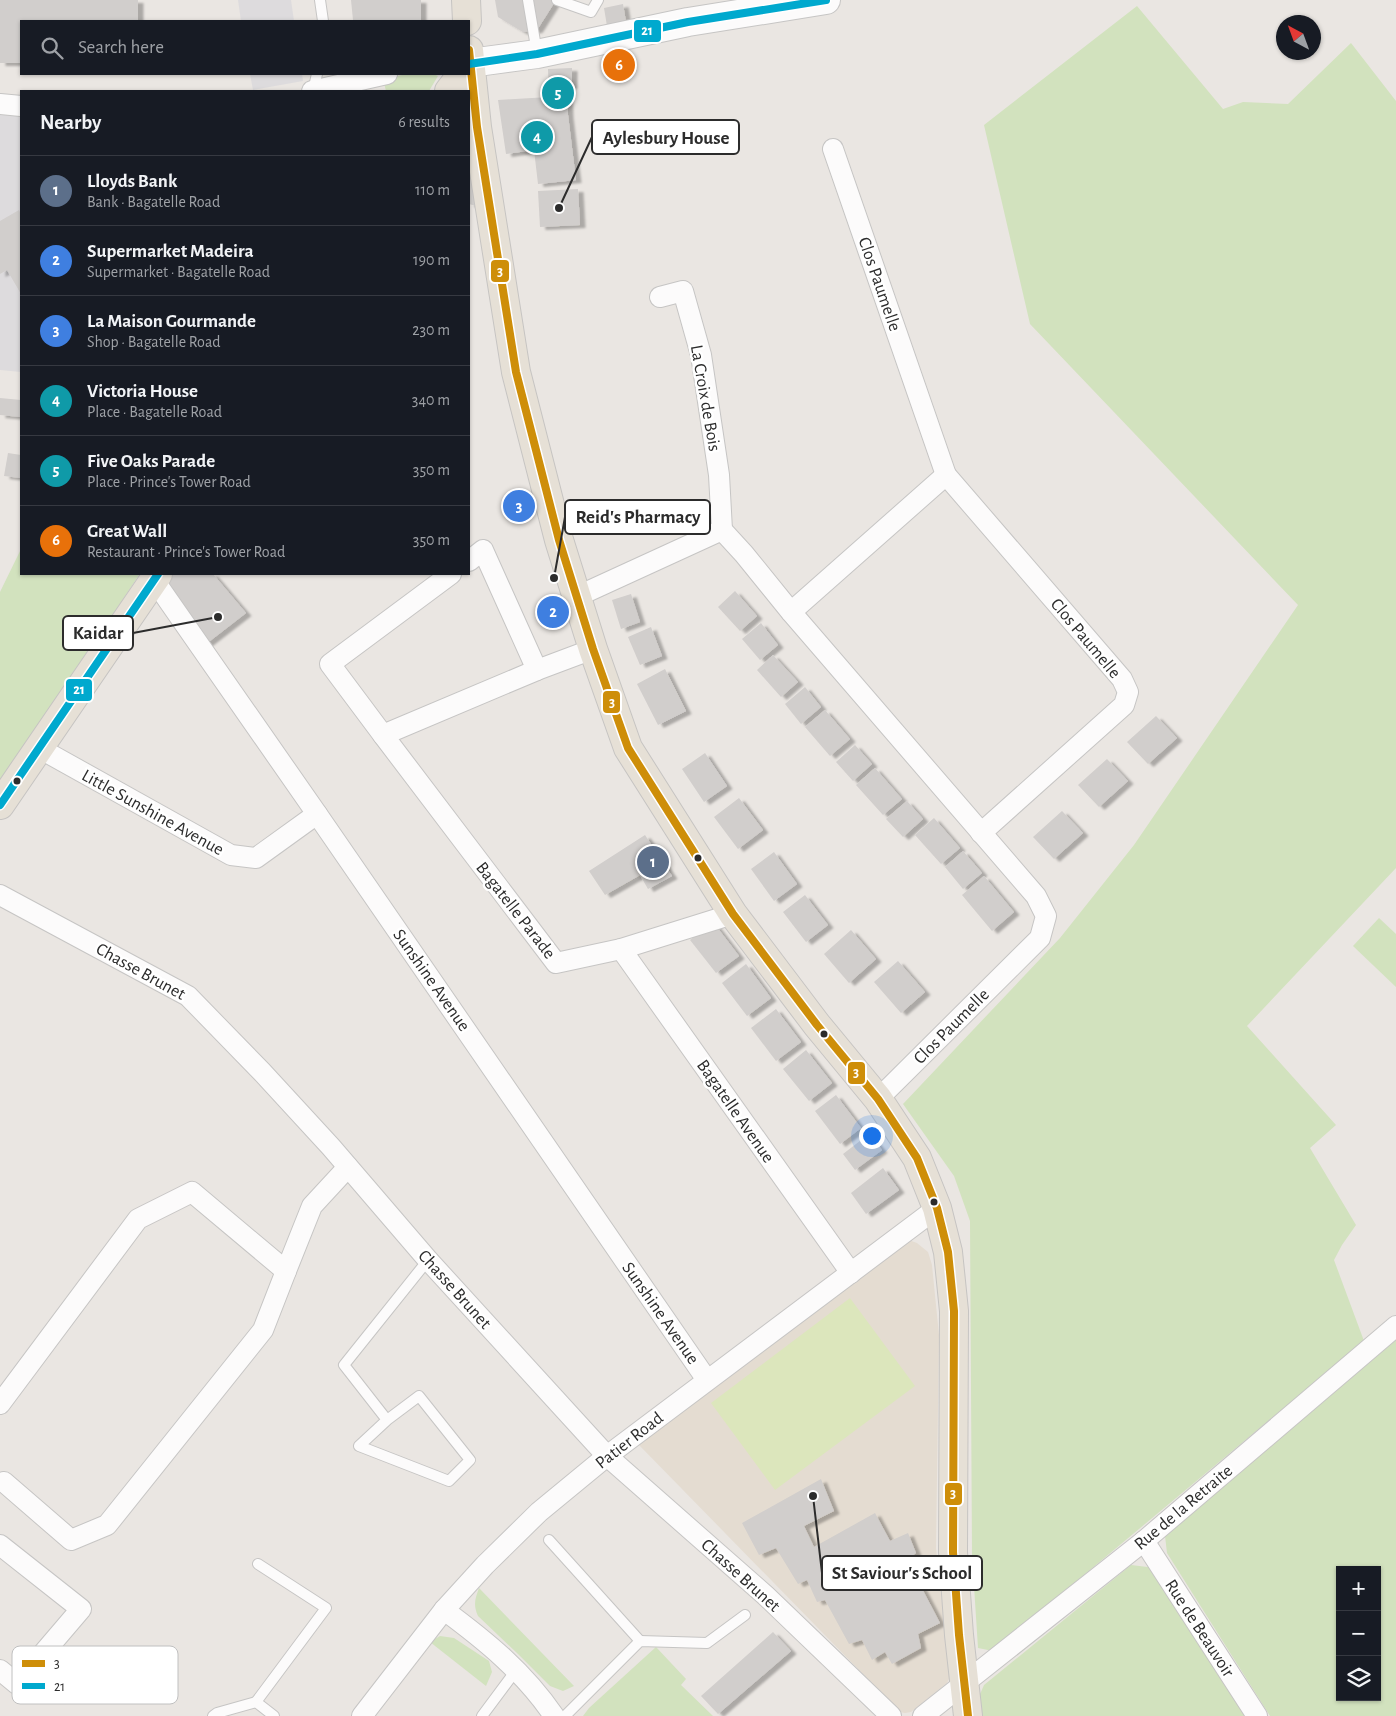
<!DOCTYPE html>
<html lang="en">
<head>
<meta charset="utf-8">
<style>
	:root { --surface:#171b24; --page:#20242c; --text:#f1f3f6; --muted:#9ea1a6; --line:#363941; --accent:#b45309 }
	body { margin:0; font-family:"Alegreya Sans",sans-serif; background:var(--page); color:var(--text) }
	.controls { position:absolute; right:15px; bottom:15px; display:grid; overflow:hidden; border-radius:0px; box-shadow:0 1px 4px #0004 }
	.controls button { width:45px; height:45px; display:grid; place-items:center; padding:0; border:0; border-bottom:1px solid var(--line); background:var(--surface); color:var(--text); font:25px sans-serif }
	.compass { position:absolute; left:1276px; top:15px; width:45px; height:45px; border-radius:50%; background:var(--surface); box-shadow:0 1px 4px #0004; rotate:319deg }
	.you { position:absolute; left:871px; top:1135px; width:18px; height:18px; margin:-12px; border:4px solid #fff; border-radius:50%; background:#1a73e8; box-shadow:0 0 0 8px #1a73e833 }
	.badge { display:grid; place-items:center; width:32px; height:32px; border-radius:50%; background:var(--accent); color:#fff; font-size:16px; font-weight:700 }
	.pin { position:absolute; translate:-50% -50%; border:2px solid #fff; box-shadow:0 1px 5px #0006 }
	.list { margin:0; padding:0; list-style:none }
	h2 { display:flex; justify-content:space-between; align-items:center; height:65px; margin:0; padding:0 20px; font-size:21px }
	h2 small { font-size:16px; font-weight:400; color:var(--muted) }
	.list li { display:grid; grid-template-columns:32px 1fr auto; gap:15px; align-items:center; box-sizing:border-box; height:70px; padding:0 20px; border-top:1px solid var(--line) }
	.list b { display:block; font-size:19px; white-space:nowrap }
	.list p { margin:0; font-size:16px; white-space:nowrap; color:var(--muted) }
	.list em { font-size:16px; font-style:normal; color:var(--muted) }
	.icon { flex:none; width:28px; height:28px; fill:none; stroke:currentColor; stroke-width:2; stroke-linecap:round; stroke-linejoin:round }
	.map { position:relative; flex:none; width:1396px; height:1716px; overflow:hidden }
	.search { position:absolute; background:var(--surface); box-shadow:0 1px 4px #0004; left:20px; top:20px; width:450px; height:55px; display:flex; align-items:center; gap:12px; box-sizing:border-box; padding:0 18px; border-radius:0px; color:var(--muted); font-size:19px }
	.panel { position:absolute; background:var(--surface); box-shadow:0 1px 4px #0004; left:20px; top:90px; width:450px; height:485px; border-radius:0px }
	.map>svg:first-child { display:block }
	.industrial { fill:#dddbdd }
	.education { fill:#e4dcd1 }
	.green { fill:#d2e2be; fill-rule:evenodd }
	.pitch { fill:#dce6bc }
	.building { fill:#d1cecc; filter:url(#shadow) }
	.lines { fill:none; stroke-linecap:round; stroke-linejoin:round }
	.lane-casing { stroke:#c6c5c4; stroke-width:12 }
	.street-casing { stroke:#c6c5c4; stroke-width:22 }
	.secondary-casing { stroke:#c6c5c4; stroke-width:30 }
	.primary-casing { stroke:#c6c4c2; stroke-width:30 }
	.lane { stroke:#fcfbfb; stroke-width:10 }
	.street { stroke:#fcfbfb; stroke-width:20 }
	.secondary { stroke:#fcfbfb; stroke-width:28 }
	.primary { stroke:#e6e0d6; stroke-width:28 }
	.bus-1-casing { stroke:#fff; stroke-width:11 }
	.bus-2-casing { stroke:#fff; stroke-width:11 }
	.bus-1 { stroke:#ce8e09; stroke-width:8 }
	.bus-2 { stroke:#00a9ce; stroke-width:8 }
	.bus-dot { fill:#2c2c2c; stroke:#fff; stroke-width:2 }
	.labels { text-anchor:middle; stroke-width:5; stroke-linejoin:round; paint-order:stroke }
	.street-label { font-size:18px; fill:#2c2c2c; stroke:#fff }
	.key { fill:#fff; stroke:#c0c0c0; stroke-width:1 }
	.key-label { font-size:14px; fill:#2c2c2c }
	.leader { fill:none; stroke:#2c2c2c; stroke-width:2 }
	.callout-dot { fill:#2c2c2c; stroke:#fff; stroke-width:2 }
	.callout { fill:#fff; stroke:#2c2c2c; stroke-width:2 }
	.callout-label { font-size:19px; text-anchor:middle; font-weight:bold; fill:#2c2c2c }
	.line-badge { stroke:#fff; stroke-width:2 }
	.badge-label { font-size:14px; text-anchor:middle; font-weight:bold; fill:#fff }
</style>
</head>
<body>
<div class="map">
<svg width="1396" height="1716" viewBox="0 0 1396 1716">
	<defs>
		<filter id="shadow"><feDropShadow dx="5.5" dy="3" stdDeviation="1" flood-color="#0004"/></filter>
	</defs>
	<rect width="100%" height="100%" fill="#eae6e2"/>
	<g class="industrial">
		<polygon points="238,0 291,0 294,21 241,21"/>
		<polygon points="250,74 302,74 303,81 253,90"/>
		<polygon points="0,110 21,113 21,372 0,370"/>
	</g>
	<polygon class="education" points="906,1239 917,1243 928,1252 932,1265 939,1335 936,1548 950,1677 947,1683 911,1712 905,1713 900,1712 638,1444"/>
	<g class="green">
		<polygon points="1137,6 1223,109 1243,102 1288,104 1351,43 1396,101 1396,868 1247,1026 1336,1125 1310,1148 1356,1225 1342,1245 1334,1260 1364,1341 993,1651 978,1648 972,1555 970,1221 954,1176 903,1104 1060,938 1134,845 1298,605 1030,324 984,125"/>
		<polygon points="407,74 433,74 438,76 429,91 386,91 383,79"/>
		<polygon points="21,549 21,574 137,574 139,575 0,786 0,592"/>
		<polygon points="1379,918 1396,934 1396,987 1353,946"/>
		<path d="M1396,1340V1716H1270L1167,1553L1165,1536ZM1340,1570H1377V1697H1340Z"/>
		<polygon points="1131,1565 1156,1568 1249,1716 978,1716 977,1701 984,1685"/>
		<path d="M479,1588L574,1686L563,1691L550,1686L518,1654L478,1616C473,1605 475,1599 479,1588Z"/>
		<polygon points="440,1636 454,1638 489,1661 492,1672 486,1686 430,1642"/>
		<polygon points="656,1647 686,1679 681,1685 713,1716 583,1716 589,1708"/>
	</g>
	<polygon class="pitch" points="850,1298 915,1386 775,1490 711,1403"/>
	<g class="building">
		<polygon points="0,0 138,0 138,21 21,21 21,63 0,63"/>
		<polygon points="351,0 421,0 421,21 353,20"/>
		<polygon points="495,0 556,0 537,30 523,32 498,17"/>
		<polygon points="623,4 626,22 607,26 604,8"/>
		<polygon points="572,68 572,85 567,89 568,115 576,180 538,184 534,150 506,154 498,100 549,97 548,69"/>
		<polygon points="469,173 470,173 476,206 469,204"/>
		<polygon points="578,189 580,225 540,227 538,191"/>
		<polygon points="19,210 21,215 21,294 7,270 0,274 0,221"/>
		<polygon points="0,398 21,400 21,417 0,415"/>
		<polygon points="8,453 21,455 21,478 4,476"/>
		<polygon points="170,574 213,574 246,613 206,644 166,584"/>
		<polygon points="735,591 757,616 740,631 718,607"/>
		<polygon points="631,594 640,622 621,629 612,600"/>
		<polygon points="761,623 778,645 760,660 742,639"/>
		<polygon points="651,627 662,656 640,665 628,637"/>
		<polygon points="773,655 798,682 781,697 757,670"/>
		<polygon points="665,669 686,711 658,725 637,684"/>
		<polygon points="805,687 821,707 801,724 785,704"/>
		<polygon points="825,710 850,739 830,756 805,727"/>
		<polygon points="1156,716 1177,738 1148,764 1127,742"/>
		<polygon points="855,745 872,764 853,781 836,762"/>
		<polygon points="705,753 727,786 704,802 682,769"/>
		<polygon points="1107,759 1128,781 1099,807 1078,785"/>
		<polygon points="875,768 902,799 883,815 856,785"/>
		<polygon points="739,798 763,830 738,849 714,817"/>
		<polygon points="907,801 923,819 903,837 886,819"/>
		<polygon points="1062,811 1083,833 1054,859 1033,837"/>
		<polygon points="934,818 960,848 941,864 915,835"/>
		<polygon points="645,835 672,876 648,889 640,875 605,895 589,871"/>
		<polygon points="963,851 982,873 963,889 945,867"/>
		<polygon points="774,852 797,884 774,901 751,869"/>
		<polygon points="984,876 1014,912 992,931 962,895"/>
		<polygon points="805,895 828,925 806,942 783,912"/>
		<polygon points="713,922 739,956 716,973 690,940"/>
		<polygon points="851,930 876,959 849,983 824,954"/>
		<polygon points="898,961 925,992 901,1013 874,982"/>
		<polygon points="746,964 771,998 747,1016 722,983"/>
		<polygon points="776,1009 801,1042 776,1061 751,1028"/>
		<polygon points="806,1050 832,1083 809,1101 783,1069"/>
		<polygon points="836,1095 861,1128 840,1144 815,1111"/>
		<polygon points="869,1134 882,1150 855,1170 843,1154"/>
		<polygon points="883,1168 899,1190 866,1214 851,1193"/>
		<polygon points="821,1479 834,1511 804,1526 814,1547 875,1513 890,1541 908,1533 916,1553 907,1560 940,1623 918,1634 921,1648 892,1664 885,1652 872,1660 862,1640 849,1644 825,1600 817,1602 807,1580 798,1584 776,1548 759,1555 742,1523"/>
		<polygon points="773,1632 791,1651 718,1714 701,1696"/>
	</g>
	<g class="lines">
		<g class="lane-casing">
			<g id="lane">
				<polyline points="320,0 323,21"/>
				<polyline points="528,0 537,53"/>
				<polyline points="557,0 591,12 598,0"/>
				<polyline points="313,91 317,74"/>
				<polyline points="387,1420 419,1396 470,1460 449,1481 359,1446 387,1420 344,1365 428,1260"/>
				<polyline points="549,1540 640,1641"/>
				<polyline points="258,1564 326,1608 256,1702 274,1716"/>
				<polyline points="213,1716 217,1713 256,1702"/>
				<polyline points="482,1716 517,1669"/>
				<polyline points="565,1716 640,1641 707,1643 745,1615"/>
			</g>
		</g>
		<g class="street-casing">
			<g id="street">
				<polyline points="312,91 387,74"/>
				<polyline points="0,104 21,106"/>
				<polyline points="833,149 946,475"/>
				<polyline points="660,297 683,291 701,355 719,475 722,530"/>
				<polyline points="469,561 483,550 537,670"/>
				<polyline points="451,574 330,664 383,735 537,670 593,649"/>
				<polyline points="154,580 317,814 707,1380"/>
				<polyline points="578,596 722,530 744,554 791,612 1036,896 1046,916 1040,938 878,1099"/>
				<polyline points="791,612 946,475 1122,679 1128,692 1124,705 981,833"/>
				<polyline points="383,735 556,963 621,949 733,914"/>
				<polyline points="39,748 231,855 256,858 317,814"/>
				<polyline points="0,895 188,996 262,1072 331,1147 428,1260 607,1456 765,1595 891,1716"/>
				<polyline points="621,949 851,1273"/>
				<polyline points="0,1404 138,1219 192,1192 286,1271 312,1206 348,1167"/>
				<polyline points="4,1482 71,1540 107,1525 263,1330 286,1271"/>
				<polyline points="1144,1541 1257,1716"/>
				<polyline points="0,1545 81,1609 17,1684 0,1670"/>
				<path d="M444,1610C486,1641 524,1672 554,1716"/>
				<polyline points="362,1716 444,1610 485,1565 539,1512 607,1456 937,1208"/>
				<polyline points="923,1716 1144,1541 1396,1326"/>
			</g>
		</g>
		<g class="secondary-casing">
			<polyline id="secondary" points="470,63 537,54 688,22 826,0"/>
		</g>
		<g class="primary-casing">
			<g id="primary">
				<polyline points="466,0 467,21"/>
				<polyline points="469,50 477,127 516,372 559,540 593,649 628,748 733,914 817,1025 878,1099 917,1158 937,1208 948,1252 954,1311 953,1552 959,1635 968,1716"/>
				<polyline points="449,91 462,74"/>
				<polyline points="0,805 158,574"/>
			</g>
		</g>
		<use href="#lane" class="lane"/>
		<use href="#street" class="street"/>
		<use href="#secondary" class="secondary"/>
		<use href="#primary" class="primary"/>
		<g class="bus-1-casing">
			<polyline id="bus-1" points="469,50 477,127 516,372 559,540 593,649 628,748 733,914 817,1025 878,1099 917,1158 937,1208 948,1252 954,1311 953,1552 959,1635 968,1716"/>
		</g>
		<g class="bus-2-casing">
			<g id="bus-2">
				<polyline points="469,64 537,54 688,22 826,0"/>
				<polyline points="0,805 158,574"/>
			</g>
		</g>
		<use href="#bus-1" class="bus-1"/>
		<use href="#bus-2" class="bus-2"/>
	</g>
	<g class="bus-dot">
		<circle cx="17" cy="781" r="4.5"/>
		<circle cx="698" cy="858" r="4.5"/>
		<circle cx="824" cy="1034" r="4.5"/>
		<circle cx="934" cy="1202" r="4.5"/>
	</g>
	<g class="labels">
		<g class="street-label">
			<text transform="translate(880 284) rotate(71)" y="6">Clos Paumelle</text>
			<text transform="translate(706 398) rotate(80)" y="6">La Croix de Bois</text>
			<text transform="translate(1086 638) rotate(50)" y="6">Clos Paumelle</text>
			<text transform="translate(153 812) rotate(29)" y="6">Little Sunshine Avenue</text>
			<text transform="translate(516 910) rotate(52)" y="6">Bagatelle Parade</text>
			<text transform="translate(141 971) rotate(29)" y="6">Chasse Brunet</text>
			<text transform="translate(432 980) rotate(55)" y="6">Sunshine Avenue</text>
			<text transform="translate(951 1026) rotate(-45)" y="6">Clos Paumelle</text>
			<text transform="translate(736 1111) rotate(55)" y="6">Bagatelle Avenue</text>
			<text transform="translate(455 1289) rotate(48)" y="6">Chasse Brunet</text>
			<text transform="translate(661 1313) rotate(55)" y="6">Sunshine Avenue</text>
			<text transform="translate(629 1440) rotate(-38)" y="6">Patier Road</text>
			<text transform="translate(1183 1507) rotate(-40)" y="6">Rue de la Retraite</text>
			<text transform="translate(741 1575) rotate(42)" y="6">Chasse Brunet</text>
			<text transform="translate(1200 1628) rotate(57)" y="6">Rue de Beauvoir</text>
		</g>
	</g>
	<rect x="12" y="1646" width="166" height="58" rx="8" class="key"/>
	<rect x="22" y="1660" width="23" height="7" fill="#ce8e09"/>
	<rect x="22" y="1683" width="23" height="6" fill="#00a9ce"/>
	<g class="key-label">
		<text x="54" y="1668">3</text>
		<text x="54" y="1691">21</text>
	</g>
	<path class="leader" d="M559 208L592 137M554 578L565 517M218 617L133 633M813 1496L822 1573"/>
	<g class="callout-dot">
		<circle cx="559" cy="208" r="5"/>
		<circle cx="554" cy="578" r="5"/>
		<circle cx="218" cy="617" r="5"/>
		<circle cx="813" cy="1496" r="5"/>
	</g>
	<g class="callout">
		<rect x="592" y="120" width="147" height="34" rx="5"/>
		<rect x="565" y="500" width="145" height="34" rx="5"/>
		<rect x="63" y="616" width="70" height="34" rx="5"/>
		<rect x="822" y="1556" width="160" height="34" rx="5"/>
	</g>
	<g class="callout-label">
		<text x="666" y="144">Aylesbury House</text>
		<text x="638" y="523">Reid's Pharmacy</text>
		<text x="98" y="639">Kaidar</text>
		<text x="902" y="1579">St Saviour's School</text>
	</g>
	<g class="line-badge">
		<rect x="633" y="19" width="29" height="24" rx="5" fill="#00a9ce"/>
		<rect x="490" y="259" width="20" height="24" rx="5" fill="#ce8e09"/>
		<rect x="65" y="678" width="28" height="24" rx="5" fill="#00a9ce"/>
		<rect x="602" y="690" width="19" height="24" rx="5" fill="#ce8e09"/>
		<rect x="847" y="1061" width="19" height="24" rx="5" fill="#ce8e09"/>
		<rect x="944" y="1482" width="19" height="24" rx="5" fill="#ce8e09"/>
	</g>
	<g class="badge-label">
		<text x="647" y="35">21</text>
		<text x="500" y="276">3</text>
		<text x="79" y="694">21</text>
		<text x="612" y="707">3</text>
		<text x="856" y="1077">3</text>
		<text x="953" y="1498">3</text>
	</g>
</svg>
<div class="controls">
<button>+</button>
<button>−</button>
<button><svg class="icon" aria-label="layers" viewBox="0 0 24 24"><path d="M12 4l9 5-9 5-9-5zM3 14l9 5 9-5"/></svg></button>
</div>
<svg class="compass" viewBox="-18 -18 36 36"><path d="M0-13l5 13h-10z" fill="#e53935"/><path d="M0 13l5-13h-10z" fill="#9ea1a6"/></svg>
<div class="you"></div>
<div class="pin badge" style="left:653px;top:862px;background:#5c6f8a">1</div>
<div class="pin badge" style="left:553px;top:612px;background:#3f7fe0">2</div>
<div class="pin badge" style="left:519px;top:506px;background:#3f7fe0">3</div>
<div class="pin badge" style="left:537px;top:137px;background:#0f9aa8">4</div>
<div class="pin badge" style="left:558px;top:93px;background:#0f9aa8">5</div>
<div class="pin badge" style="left:619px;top:65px;background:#e8710a">6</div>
<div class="search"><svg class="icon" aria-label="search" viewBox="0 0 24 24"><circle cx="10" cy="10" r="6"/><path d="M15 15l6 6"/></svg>Search here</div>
<section class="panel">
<h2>Nearby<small>6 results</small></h2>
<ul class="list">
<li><span class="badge" style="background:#5c6f8a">1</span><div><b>Lloyds Bank</b><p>Bank · Bagatelle Road</p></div><em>110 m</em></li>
<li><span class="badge" style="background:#3f7fe0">2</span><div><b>Supermarket Madeira</b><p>Supermarket · Bagatelle Road</p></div><em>190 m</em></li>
<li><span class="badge" style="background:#3f7fe0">3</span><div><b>La Maison Gourmande</b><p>Shop · Bagatelle Road</p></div><em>230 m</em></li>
<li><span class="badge" style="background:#0f9aa8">4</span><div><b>Victoria House</b><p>Place · Bagatelle Road</p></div><em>340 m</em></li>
<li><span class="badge" style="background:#0f9aa8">5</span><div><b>Five Oaks Parade</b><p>Place · Prince's Tower Road</p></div><em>350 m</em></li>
<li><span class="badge" style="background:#e8710a">6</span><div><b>Great Wall</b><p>Restaurant · Prince's Tower Road</p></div><em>350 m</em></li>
</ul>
</section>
</div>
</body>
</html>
